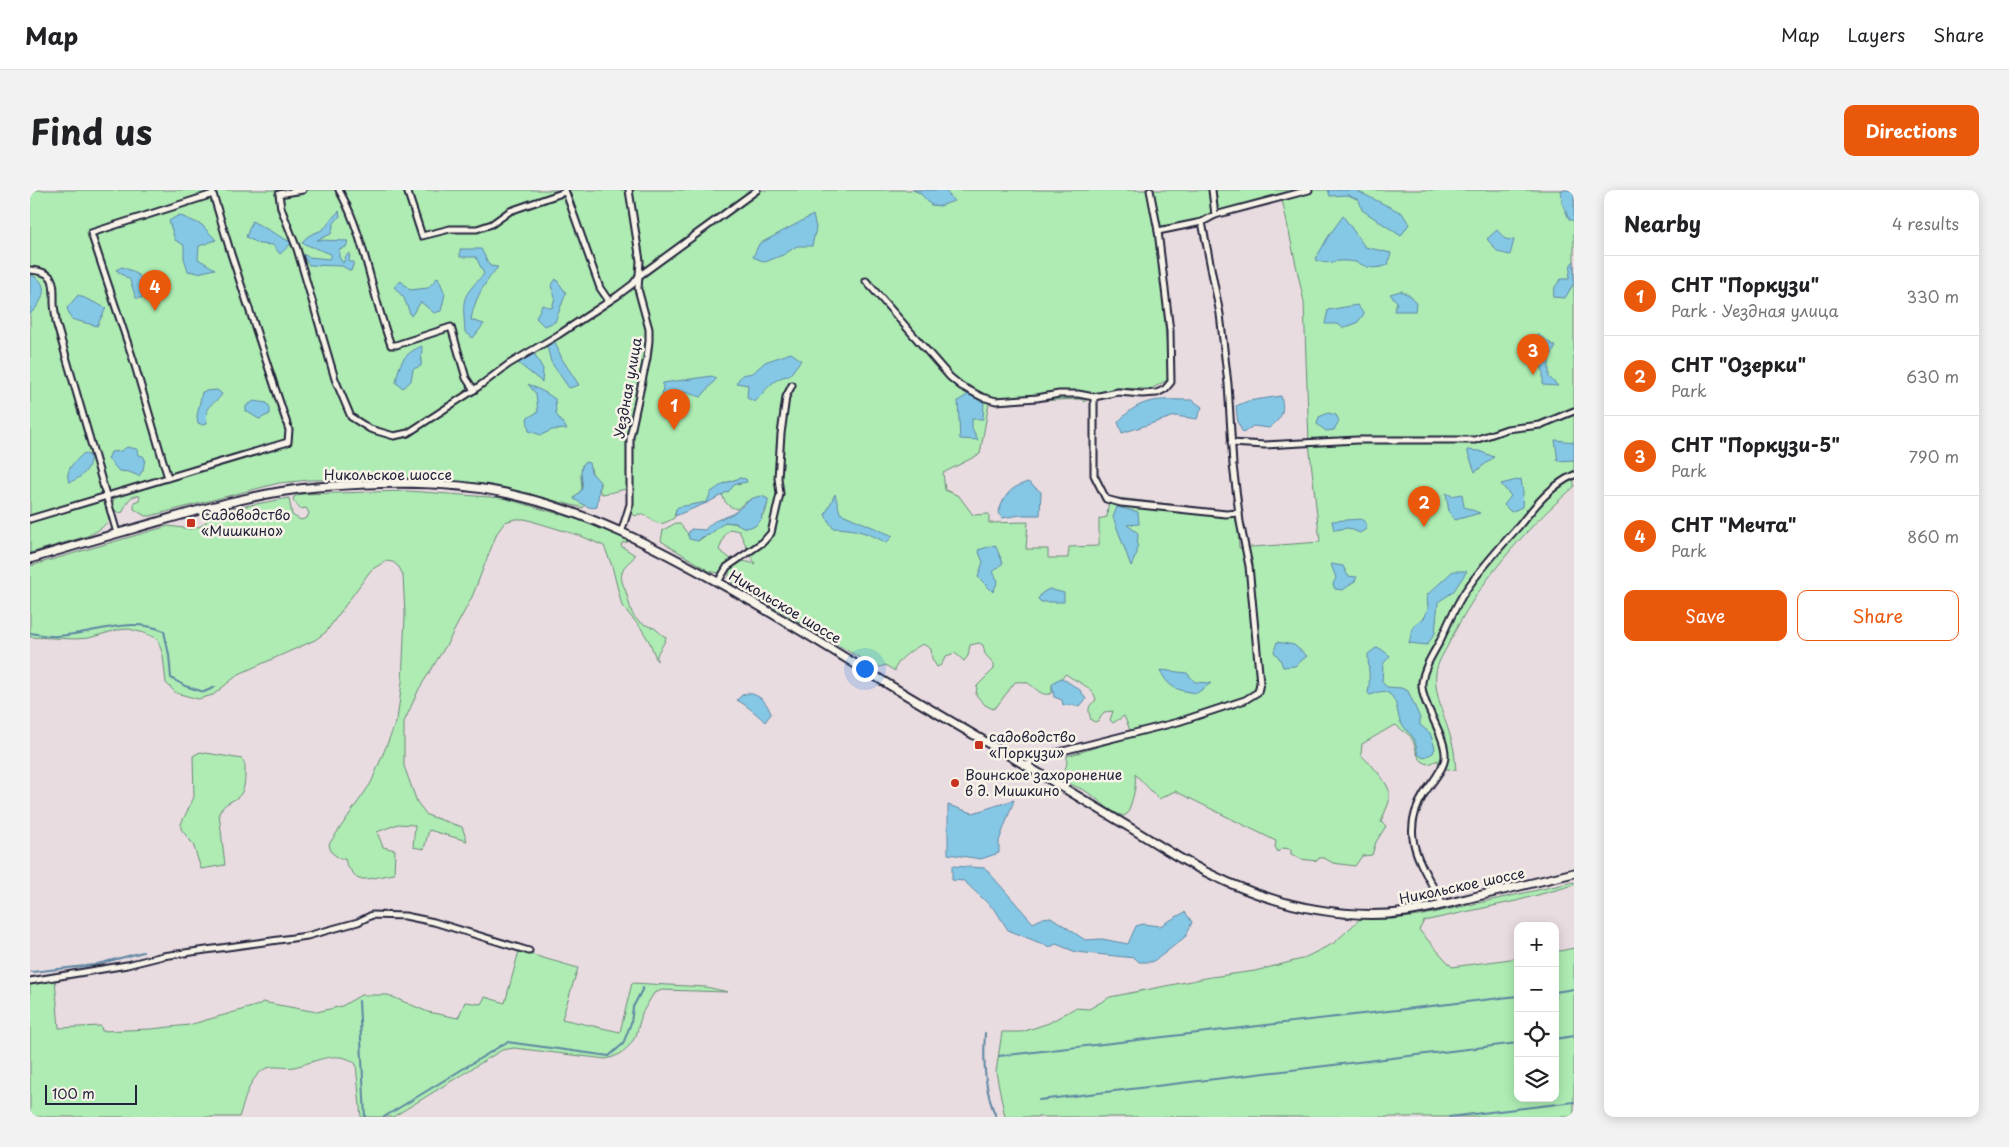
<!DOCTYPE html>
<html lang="en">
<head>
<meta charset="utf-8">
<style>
	:root { --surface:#fff; --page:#f2f2f2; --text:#202124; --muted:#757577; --line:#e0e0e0; --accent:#ea580c }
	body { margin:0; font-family:"Playpen Sans",sans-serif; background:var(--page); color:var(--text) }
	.controls { position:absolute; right:15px; bottom:15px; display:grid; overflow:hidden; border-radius:10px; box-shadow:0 2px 12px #0003 }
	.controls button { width:45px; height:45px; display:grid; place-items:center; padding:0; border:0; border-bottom:1px solid var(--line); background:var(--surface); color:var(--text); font:25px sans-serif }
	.scale { position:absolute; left:15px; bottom:12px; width:92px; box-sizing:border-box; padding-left:5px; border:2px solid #22223b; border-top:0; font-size:14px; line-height:18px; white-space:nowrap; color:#22223b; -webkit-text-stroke:4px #f7f3e8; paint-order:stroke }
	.you { position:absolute; left:834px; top:478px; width:18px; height:18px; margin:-12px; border:4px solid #fff; border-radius:50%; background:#1a73e8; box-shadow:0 0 0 8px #1a73e833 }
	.badge { display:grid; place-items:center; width:32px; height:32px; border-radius:50%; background:var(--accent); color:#fff; font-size:16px; font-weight:700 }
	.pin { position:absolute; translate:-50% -41px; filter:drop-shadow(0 1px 2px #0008) }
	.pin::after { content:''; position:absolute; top:26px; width:18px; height:15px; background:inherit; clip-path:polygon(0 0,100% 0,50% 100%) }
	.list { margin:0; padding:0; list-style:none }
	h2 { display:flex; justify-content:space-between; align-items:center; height:65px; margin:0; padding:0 20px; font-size:21px }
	h2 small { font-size:16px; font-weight:400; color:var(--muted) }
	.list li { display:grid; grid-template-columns:32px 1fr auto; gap:15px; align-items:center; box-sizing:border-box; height:80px; padding:0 20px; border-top:1px solid var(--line) }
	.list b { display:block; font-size:19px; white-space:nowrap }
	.list p { margin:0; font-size:16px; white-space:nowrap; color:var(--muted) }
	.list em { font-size:16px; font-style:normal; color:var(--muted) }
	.actions { display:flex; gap:10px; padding:15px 20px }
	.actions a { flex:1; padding:11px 0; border:1px solid var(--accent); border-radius:10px; text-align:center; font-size:18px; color:var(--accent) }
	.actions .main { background:var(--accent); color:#fff }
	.icon { flex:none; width:28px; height:28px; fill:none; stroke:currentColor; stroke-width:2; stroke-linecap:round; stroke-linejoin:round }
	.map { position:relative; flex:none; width:1544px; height:927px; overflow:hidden; border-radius:10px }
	header { display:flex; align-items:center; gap:30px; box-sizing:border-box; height:70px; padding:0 25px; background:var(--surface); border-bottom:1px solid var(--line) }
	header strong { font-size:24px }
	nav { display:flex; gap:28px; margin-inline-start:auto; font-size:18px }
	.intro { display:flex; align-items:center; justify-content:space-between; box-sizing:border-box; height:120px; padding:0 30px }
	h1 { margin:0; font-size:35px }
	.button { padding:12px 22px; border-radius:10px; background:var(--accent); color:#fff; font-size:18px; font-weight:700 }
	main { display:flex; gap:30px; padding:0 30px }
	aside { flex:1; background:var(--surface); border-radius:10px; box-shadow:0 2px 12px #0003 }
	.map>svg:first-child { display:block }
	.green { fill:#aeecb3; stroke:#688777; fill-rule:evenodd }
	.water { fill:#85c8e6; stroke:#5d86a2 }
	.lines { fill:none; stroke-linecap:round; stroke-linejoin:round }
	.stream { stroke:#5d86a2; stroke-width:2 }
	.street-casing { stroke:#22223b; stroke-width:9 }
	.secondary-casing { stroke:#22223b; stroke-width:11 }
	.street { stroke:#f7f3e8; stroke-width:5 }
	.secondary { stroke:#f7f3e8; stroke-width:7 }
	.poi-dot { fill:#c8321e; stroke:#f7f3e8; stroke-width:2 }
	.labels { text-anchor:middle; stroke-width:5; stroke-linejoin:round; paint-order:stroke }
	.street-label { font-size:14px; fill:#22223b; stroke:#f7f3e8 }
	.poi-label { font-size:14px; fill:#22223b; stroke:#f7f3e8; text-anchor:start }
</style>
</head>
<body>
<header>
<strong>Map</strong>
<nav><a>Map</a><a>Layers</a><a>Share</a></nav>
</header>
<div class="intro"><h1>Find us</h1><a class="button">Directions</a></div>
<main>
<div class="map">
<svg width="1544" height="927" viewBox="0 0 1544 927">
	<rect width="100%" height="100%" fill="#e9dce0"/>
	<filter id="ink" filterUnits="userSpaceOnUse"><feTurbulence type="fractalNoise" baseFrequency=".02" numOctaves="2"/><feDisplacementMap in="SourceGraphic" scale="10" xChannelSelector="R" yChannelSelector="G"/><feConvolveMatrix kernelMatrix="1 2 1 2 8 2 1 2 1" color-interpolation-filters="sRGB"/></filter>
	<g filter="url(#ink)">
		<g class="green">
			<path d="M0,0H1544V297C1493,341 1447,394 1418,455C1414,463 1407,473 1406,483C1403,506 1420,538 1424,561C1425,567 1425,573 1426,580L1409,578L1408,570L1399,574C1383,571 1388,554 1379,545C1375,541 1370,540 1366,535L1361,537L1332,554L1331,565C1341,575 1353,586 1359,600V612L1351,632L1356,636L1346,652L1342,665L1332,666L1325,676L1303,673L1294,668H1289L1287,671L1271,669L1261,664V659L1252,658L1248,662L1245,657L1246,651L1145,601L1129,609L1105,584C1107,598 1102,610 1098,623L1094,626C1080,623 1072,612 1060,604C1050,596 1037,597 1031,584C1037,579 1037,573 1037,566L1094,549L1092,543L1100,540L1094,526L1083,533L1080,530L1083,521L1074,522L1069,530L1065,532L1061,530C1058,519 1057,517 1066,510C1064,496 1045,492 1036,484L1022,495V503C1012,508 1006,498 998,493C994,491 989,492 985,492L967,516L963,519L955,515L946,505L947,496L964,479V474L955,464L953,455L949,453L940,455L938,466L934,471L925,463L916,466L911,475L907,477L902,469L901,459L893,454C884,458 865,471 865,481L855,475L850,477L842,475L702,393L699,388V381C710,369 710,370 725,374L709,341L700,339L695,344L689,360L701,369L688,383L679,381L631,351L633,340L646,333L650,334L658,344V346L668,351L695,332L725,336L736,321L738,309C726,304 716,311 707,319C697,316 695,313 692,304L699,300L705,294L710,295V288L693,294L677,312L646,319L644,328C622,342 626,325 608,324L606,326L602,324V298C592,299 583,303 572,304L569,300L571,296C568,289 561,285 561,278L552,275L551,287L552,299L544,308L555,314L553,318L472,297L356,289L280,290L249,293L120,326H115L104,319V312L109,310L110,306C100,304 96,313 93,322L89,323L84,320L82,315L84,309L76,312L79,329C74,338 66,342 57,346L0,363ZM1251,5L1274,112L1279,253L1290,352L1209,358L1207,322L1079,307L1077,327L1069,329V356L1039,357L1038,368H1018V359H996L998,332L959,333V324L943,325L929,306L915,300L913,283L950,264L959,213L1051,209L1054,212L1064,204L1086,198L1121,199L1139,189L1128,41Z"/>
			<path d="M378,301L473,308L550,330L593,347L598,352L592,353L591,356L605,365C602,372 593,374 592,383C590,390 594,396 596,402C603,424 599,430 624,438C628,440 631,445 636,447C635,456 625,461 627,471L620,453L611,438L592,416L582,376L574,356L551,346L495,329H485L475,332L467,343L442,407L417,454L389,499L374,532V576L387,612L397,625L432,637L437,651L399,640L394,659L383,657L385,635L368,634L347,642L353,657L365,660L364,684L338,689H328L317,676L315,669H310L301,662L299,654L341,593L367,530L372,492L375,425L373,385L369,377L363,372L356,371L341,380L296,442L285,450L209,484L183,505L168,509L146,503L136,493L133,465L128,451L124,447L114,443L99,439L87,440L59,448L45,449L0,447V376L138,336L161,339L171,336L188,321L259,308L262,325L271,330L277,328L279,323L276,318L270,319L263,310L264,307L270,304Z"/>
			<path d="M170,562L212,569C216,574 215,579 215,585C215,616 198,605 189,623L195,675L171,679L163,654L151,639V634L164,607L163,566Z"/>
			<polygon points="1544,692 1544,695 1486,711 1394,731 1389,740 1422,777 1488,768 1488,908 1525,908 1525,762 1544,758 1544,927 975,927 966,882 972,842 992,842 1019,833 1045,818 1059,819 1080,807 1181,787 1225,781 1272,769 1304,753 1330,729 1362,729 1389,726"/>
			<path d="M489,761L548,778L532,829L590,842L602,793L676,797L698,802L632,800L624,803L612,823L606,846L599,856L590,864L583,867L576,869L484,858L472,860L363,927H331L326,874C308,858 283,873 264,877C254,879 242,874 233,880C218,890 215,911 209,927H0V792L25,789L29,838L71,836L72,841L121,839L159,835L229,815L232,812L287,822L312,816L331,805H358L398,822L428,828L435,812L451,814L455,807L475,813Z"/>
		</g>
		<g class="water">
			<polygon points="883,0 915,0 924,11 910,16 901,15 890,3"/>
			<polygon points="1298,0 1325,0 1372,23 1379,34 1371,46 1332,20 1329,10 1318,5 1300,6"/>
			<polygon points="1531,0 1544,0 1544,31 1539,29 1532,13"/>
			<path d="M309,21L310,26L304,33L301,44L287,50L318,51L316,57L309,59V67L313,73L316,66L320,63L319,72H324L321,81L312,76L279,75L272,64L279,67L299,69L301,64L272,53C277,44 284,44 292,40C298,36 302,27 309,21Z"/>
			<polygon points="149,25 172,35 186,50 169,56 168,69 185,79 168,83 158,81 154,68 154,55 145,50 139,31"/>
			<polygon points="783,25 786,38 782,56 767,56 753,65 735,72 723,67 729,54"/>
			<path d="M1313,26L1335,57L1361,63L1358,75C1334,83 1335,71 1316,71C1301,70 1302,76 1285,70L1298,47Z"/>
			<polygon points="222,31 262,53 250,64 243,55 229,54 216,47"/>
			<polygon points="1467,40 1475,49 1484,50 1480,65 1468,62 1457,49"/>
			<path d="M430,59H451L460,76L468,77C455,92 444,109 441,130L454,134L443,148L435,142C433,108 430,109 454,84L446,67H430Z"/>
			<polygon points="1544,71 1544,93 1535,108 1523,107 1525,97 1531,89 1539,89 1541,74"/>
			<path d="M92,77C106,82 112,86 119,99L112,108H106L100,90L86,80Z"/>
			<path d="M0,85C22,91 13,113 0,124Z"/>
			<polygon points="408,87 415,104 411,121 404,123 391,112 381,126 374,108 364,97 371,91 380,100 398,98"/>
			<polygon points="526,89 536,103 525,132 514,136 506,128 512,115 522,118 525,107 521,96"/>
			<polygon points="1371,101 1381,106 1386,113 1385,121 1364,121 1367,112 1360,104"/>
			<polygon points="48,105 76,118 67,136 41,129 37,118"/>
			<polygon points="1327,115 1334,124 1327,133 1313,138 1308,134 1295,134 1298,120"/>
			<polygon points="1507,144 1526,157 1519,168 1519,187 1528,196 1513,195 1513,182 1507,158 1499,158"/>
			<polygon points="524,150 532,169 549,195 539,198 521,172 517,156"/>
			<path d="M392,156L391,176L383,179L381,191L373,198L366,193C369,173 373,164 392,156Z"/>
			<polygon points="504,163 513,179 512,192 488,173"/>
			<path d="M761,163L771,170L759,186C745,186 734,202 725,212L717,208L718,195L706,193L712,185L723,183L735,172Z"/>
			<polygon points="682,186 686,189 671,207 654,202 646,208 632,210 633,193"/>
			<polygon points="498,194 516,203 525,209 526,224 537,239 522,240 511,245 499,241 497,228 508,222 506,204"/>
			<path d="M176,201L187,200L192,204C184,217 174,211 177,233L173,235L168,233L167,226L172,202Z"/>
			<polygon points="940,203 954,211 953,229 942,229 942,238 948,250 930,249 928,211"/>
			<path d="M1251,206C1255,222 1252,228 1239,238L1223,236L1213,243L1208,233L1206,216L1218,211Z"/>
			<path d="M1162,210L1172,217L1167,229L1145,226L1092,243L1088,232C1112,206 1129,210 1162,210Z"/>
			<polygon points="224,211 237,213 240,218 240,224 229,229 216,221 216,216"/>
			<polygon points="1298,223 1306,225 1309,231 1304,240 1296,241 1287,234 1289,227"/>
			<polygon points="1525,250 1544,252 1544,270 1528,271"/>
			<polygon points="97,257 107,259 108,265 113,266 115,269 113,280 109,286 99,282 89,281 78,269 81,262 91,261"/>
			<polygon points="1437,260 1449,261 1464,267 1445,282"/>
			<path d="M54,263L60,266C61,279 51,289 39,292C34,279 46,271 54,263Z"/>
			<path d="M555,272L559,273L561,282L570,292L567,317C560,320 551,313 544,309L552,299C554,290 547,280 555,272Z"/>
			<polygon points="710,288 716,289 717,292 705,294 699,301 679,312 645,326 646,319 648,317 677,312 681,302 693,294"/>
			<polygon points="1491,289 1493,302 1492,317 1481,322 1474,315 1481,306 1471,294"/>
			<path d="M998,292L1011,302L1010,325H991L972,328L968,323C975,305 979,298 998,292Z"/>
			<polygon points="1416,303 1422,306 1432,304 1434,317 1450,323 1425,330 1419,322"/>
			<path d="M805,304L810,323L863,346L856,353C841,343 822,338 803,338L795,325Z"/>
			<path d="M732,306L738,309C738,316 735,321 731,326L732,329L725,336L715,338L706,333L695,332L679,345L672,347L668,351L659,349L658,344L661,339L675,340C684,328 691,330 702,324C713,318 717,307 732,306Z"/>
			<polygon points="1087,317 1108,322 1109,334 1097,335 1108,343 1107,363 1101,376 1083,327"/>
			<polygon points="1331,329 1336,333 1336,339 1330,343 1318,338 1304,340 1302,331"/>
			<polygon points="965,355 973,373 963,382 968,391 963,402 948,387 953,372 948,360"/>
			<polygon points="1301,374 1313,376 1318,386 1327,387 1325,391 1313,400 1305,399 1303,394 1306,388"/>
			<polygon points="1423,381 1437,381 1423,402 1408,412 1405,443 1397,455 1379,453 1383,437 1395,427 1398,418 1397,405"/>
			<polygon points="1019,399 1034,403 1034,412 1011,412 1008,409 1012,403"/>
			<polygon points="1247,452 1264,455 1277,466 1265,476 1253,477 1250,469 1244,462"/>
			<path d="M1346,458L1351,459L1360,466L1353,474L1352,492L1357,497L1371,498L1378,501L1390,528V535L1400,543L1405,558L1403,563L1393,568L1388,564C1386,558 1386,551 1382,546C1378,541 1373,537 1370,531C1367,522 1367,508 1358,503C1351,499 1346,504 1340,505L1338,503C1341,489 1338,478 1338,464Z"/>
			<path d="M1130,480L1157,483L1165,492L1181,493L1167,503C1147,500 1139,499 1130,480Z"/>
			<polygon points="1032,488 1050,500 1056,509 1050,516 1033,515 1032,510 1024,507 1022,495 1025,491"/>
			<path d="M718,503C730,505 737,512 741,524L735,532C727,524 716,515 707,510L712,505Z"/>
			<polygon points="984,610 969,651 969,663 951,669 918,664 918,615 943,623"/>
			<polygon points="922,676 955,678 1003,733 1013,728 1021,727 1055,750 1072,749 1098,754 1106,736 1113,734 1130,736 1155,722 1162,732 1156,746 1135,763 1122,772 1109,772 1105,768 1046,762 1026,754 1020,757 978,740 966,721 934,691 922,690"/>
		</g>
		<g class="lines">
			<g class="stream">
				<path d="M0,443C9,444 18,447 27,446C64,444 98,426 134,441L139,465L141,488L155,496L174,502L185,497"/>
				<polyline points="2,782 64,775 113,762"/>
				<polyline points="1525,802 1544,799"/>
				<polyline points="329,811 335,927"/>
				<path d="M955,843C953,870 955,902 966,927"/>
				<polyline points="1525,849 1544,846"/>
				<polyline points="969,866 1488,806"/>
				<polyline points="1009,910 1488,853"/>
				<polyline points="354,927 477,852 579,866 593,854 601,833 603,817 613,798"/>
				<polyline points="1419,927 1544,912"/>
			</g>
			<g class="street-casing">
				<g id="street">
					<polyline points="273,0 249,4 251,18 267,59 305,189 321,227 340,239 364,246 378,243 444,200 479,174 528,145 587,106 603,94 609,86 727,0"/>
					<path d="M309,0C336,48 341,104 361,155H366L421,137L436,188L444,200"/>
					<polyline points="377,0 392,46 420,39 447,39 462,34 480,21 535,2"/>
					<polyline points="535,0 570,98 579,111"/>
					<polyline points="1182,0 1185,25"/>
					<polyline points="1172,32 1185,25 1279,0"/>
					<path d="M0,80C25,82 24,90 24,112C24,119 26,126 26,132L87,343"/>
					<polyline points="836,91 920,187 931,196 952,207 966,211 1007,208 1029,204 1048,204 1064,207 1088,202 1112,204 1127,203 1135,199 1141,192 1140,141 1128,41"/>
					<polyline points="1064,207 1064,285 1076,309 1091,313 1196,324 1209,323"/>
					<polyline points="1201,253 1235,255 1327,250 1445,250 1477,239 1510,235 1544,221"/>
					<polyline points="0,329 258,252 259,240 201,64 183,4 61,43 103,169 138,288"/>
					<polyline points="592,340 600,314 600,247 617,168 619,151 619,139 608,99 610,71 599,0"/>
					<polyline points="688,392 697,377 733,352 741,343 750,304 748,288 751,244 756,207 762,195"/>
					<polyline points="998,576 1002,570 1009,567 1148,532 1215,510 1228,502 1230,493 1219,376 1210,332 1203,275 1198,194 1190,124 1172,32 1128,41 1120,0"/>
					<path d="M1413,715C1393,676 1367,647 1394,604C1401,593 1413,581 1415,568C1417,545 1390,514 1392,492C1394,477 1403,464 1410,451C1418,434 1425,416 1436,400C1452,377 1470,357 1489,336C1504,317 1521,295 1544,285"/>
					<polyline points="0,791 97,775 133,766 277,746 328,732 342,725 375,726 404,732 499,761"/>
				</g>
			</g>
			<g class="secondary-casing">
				<path id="secondary" d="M0,369C42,356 85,344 127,332C179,317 232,302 287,297C348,292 415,290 475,303C558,321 626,357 700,399C754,430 808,463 861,496C957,553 1053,608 1148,667C1212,704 1283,728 1358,724C1387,722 1416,714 1444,707C1477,699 1511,691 1544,683"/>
			</g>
			<use href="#street" class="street"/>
			<use href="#secondary" class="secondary"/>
		</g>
	</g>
	<g class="poi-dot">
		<rect x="156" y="328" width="10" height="10" rx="2.5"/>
		<rect x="944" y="550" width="10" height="10" rx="2.5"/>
		<circle cx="925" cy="593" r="5"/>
	</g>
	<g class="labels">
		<g class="street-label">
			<text transform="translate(598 198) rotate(-80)" y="5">Уездная улица</text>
			<text x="358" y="290">Никольское шоссе</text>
			<text transform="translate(755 417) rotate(31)" y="5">Никольское шоссе</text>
			<text transform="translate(1432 696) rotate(-12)" y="5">Никольское шоссе</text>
		</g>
		<g class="poi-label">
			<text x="171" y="330">Садоводство<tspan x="171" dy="16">«Мишкино»</tspan></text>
			<text x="959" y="552">садоводство<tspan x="959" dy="16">«Поркузи»</tspan></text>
			<text x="935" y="590">Воинское захоронение<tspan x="935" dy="16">в д. Мишкино</tspan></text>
		</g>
	</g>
</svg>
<div class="controls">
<button>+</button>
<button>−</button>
<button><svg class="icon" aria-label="locate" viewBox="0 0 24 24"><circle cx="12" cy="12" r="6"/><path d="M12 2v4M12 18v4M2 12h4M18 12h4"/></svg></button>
<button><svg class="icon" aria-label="layers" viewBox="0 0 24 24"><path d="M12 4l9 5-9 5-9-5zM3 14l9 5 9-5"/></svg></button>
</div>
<div class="scale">100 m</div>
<div class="you"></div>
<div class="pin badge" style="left:644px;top:240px">1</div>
<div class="pin badge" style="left:1394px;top:337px">2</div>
<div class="pin badge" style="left:1503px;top:185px">3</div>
<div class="pin badge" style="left:125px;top:121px">4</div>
</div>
<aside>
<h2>Nearby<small>4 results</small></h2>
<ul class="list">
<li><span class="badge">1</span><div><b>СНТ &quot;Поркузи&quot;</b><p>Park · Уездная улица</p></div><em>330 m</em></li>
<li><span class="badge">2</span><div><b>СНТ &quot;Озерки&quot;</b><p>Park</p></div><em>630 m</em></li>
<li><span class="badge">3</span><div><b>СНТ &quot;Поркузи-5&quot;</b><p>Park</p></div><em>790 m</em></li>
<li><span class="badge">4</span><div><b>СНТ &quot;Мечта&quot;</b><p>Park</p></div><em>860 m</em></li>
</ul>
<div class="actions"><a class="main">Save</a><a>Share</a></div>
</aside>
</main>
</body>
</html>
